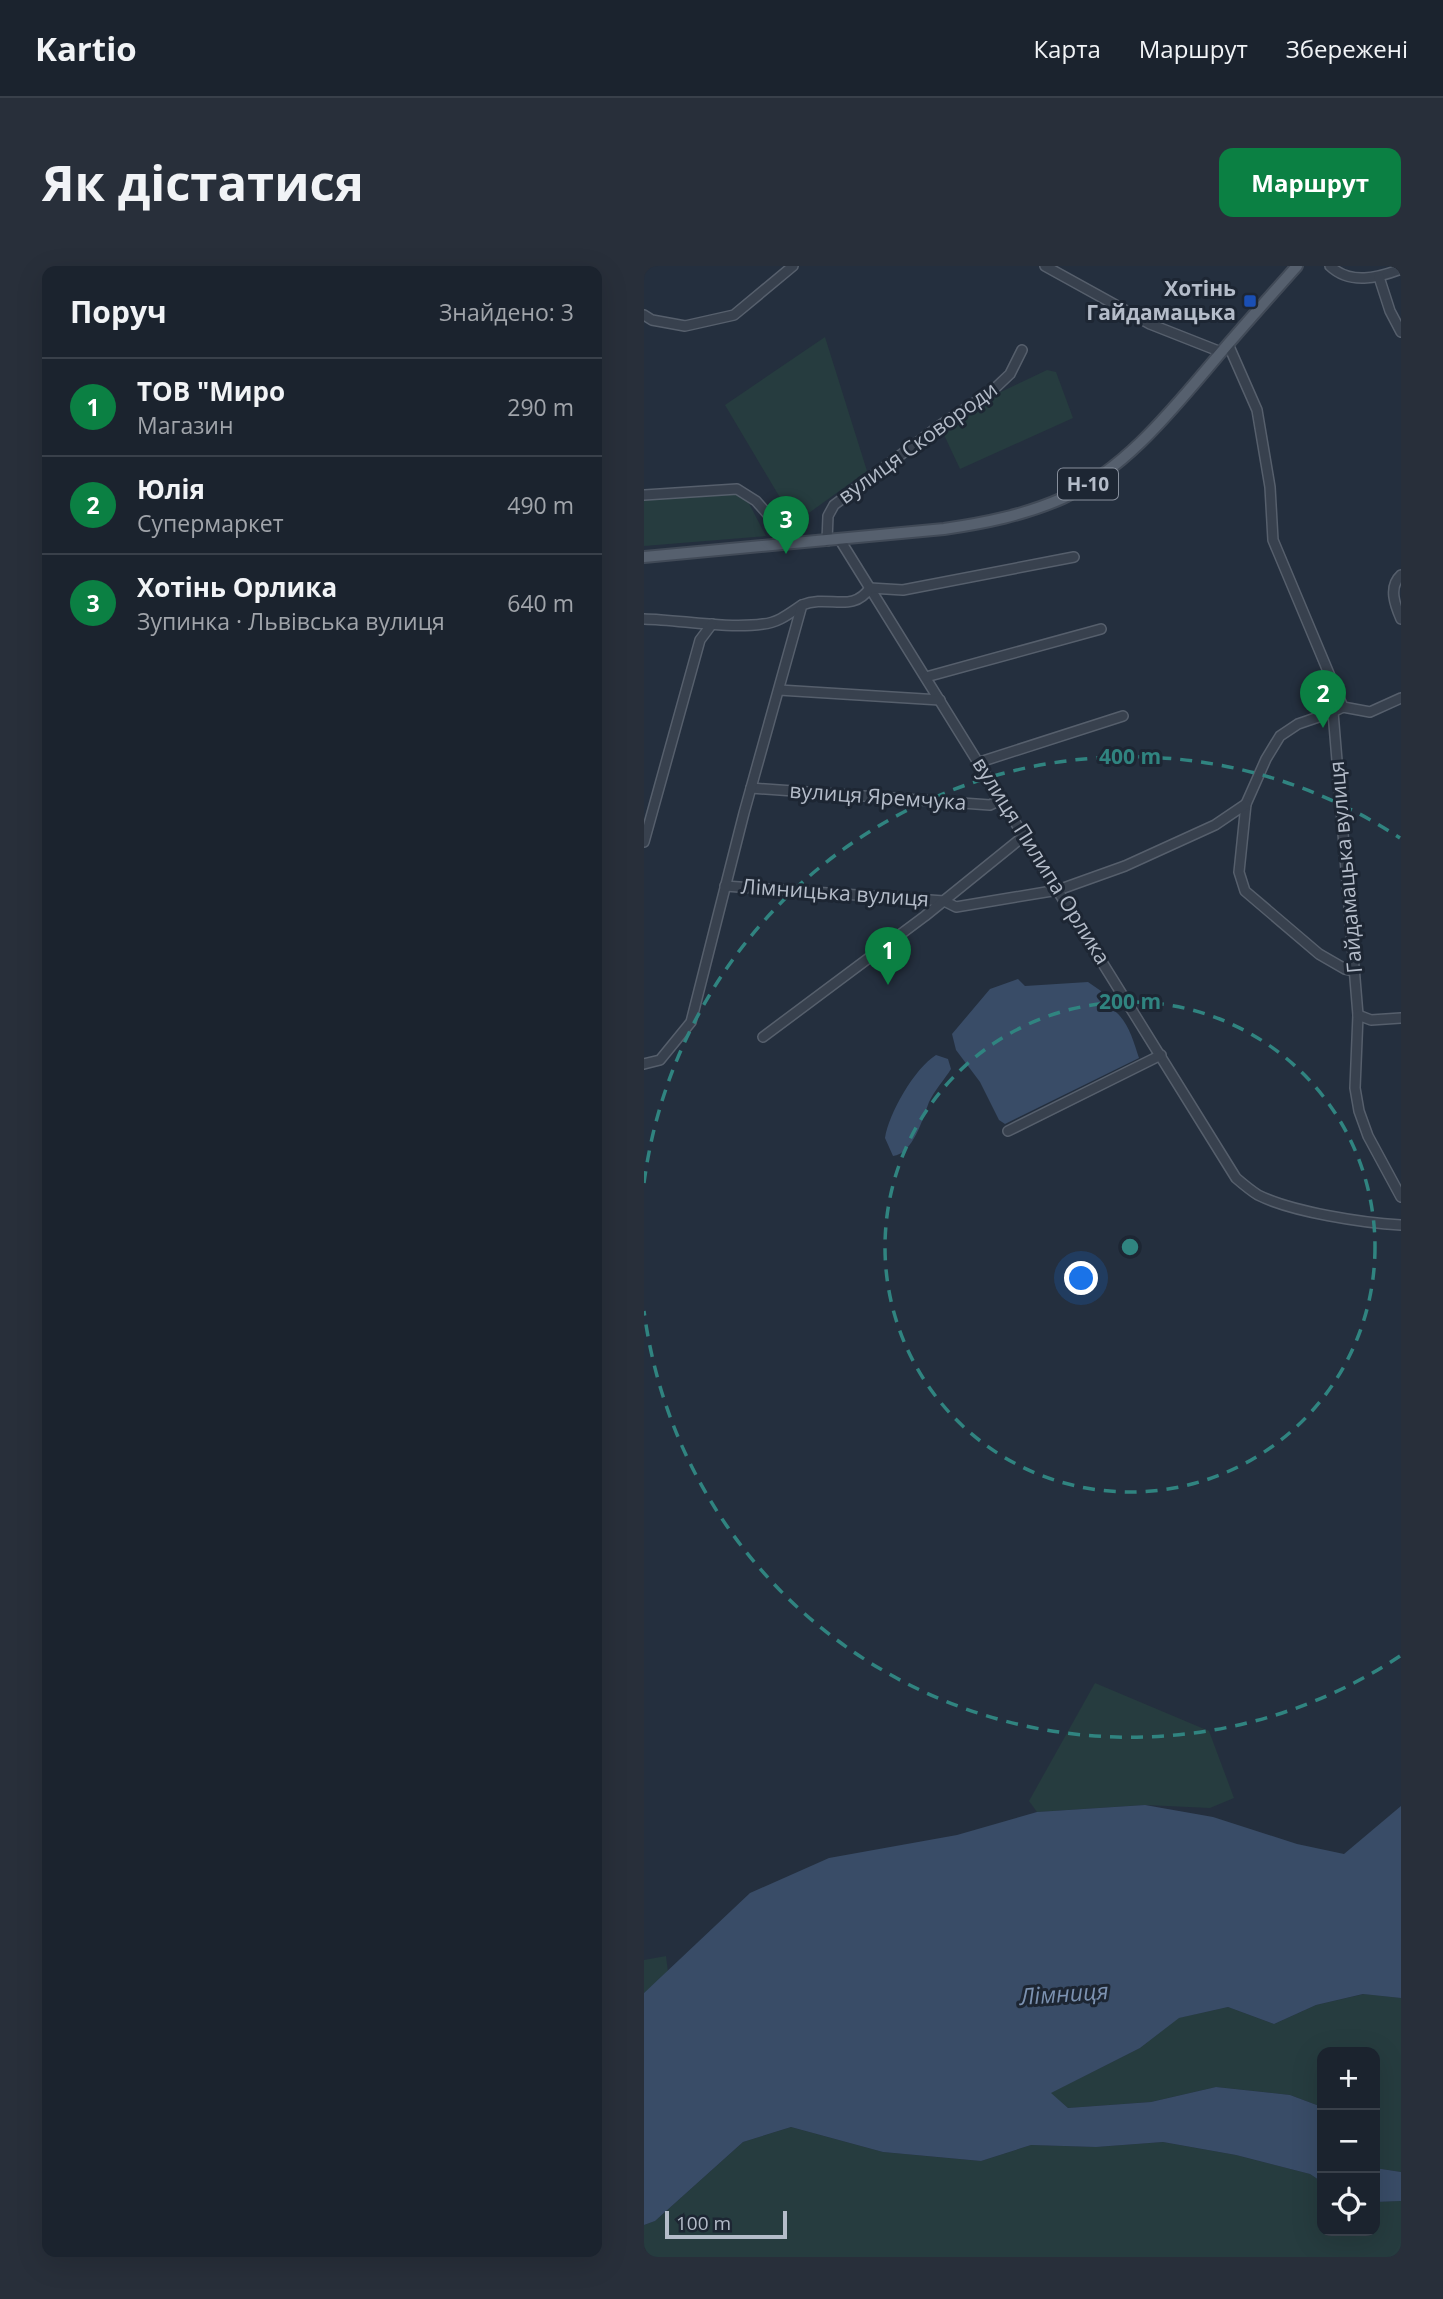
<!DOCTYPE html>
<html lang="uk">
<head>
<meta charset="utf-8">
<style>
	:root { --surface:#1b232e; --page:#282f3a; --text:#f1f3f6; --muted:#a0a4aa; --line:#39404a; --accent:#0b8043 }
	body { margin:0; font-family:"Open Sans",sans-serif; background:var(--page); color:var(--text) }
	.controls { position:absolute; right:21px; bottom:21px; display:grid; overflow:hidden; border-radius:14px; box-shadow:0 7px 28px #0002 }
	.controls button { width:63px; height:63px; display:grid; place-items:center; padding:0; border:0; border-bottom:2px solid var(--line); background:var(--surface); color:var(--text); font:35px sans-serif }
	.scale { position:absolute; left:21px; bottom:18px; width:122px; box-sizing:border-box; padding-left:7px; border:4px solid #b4bcc9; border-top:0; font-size:19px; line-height:24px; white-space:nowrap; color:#b4bcc9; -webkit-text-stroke:5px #1d2633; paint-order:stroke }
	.you { position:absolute; left:438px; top:1013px; width:24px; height:24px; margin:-18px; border:5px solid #fff; border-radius:50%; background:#1a73e8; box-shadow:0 0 0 10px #1a73e833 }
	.badge { display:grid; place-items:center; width:46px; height:46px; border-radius:50%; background:var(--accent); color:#fff; font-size:23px; font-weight:700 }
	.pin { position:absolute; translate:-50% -58px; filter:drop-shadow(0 2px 4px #0008) }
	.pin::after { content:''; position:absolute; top:37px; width:24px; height:21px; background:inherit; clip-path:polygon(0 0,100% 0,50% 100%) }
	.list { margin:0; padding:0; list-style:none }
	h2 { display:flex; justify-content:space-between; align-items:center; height:91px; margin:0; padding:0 28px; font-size:30px }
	h2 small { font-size:23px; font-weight:400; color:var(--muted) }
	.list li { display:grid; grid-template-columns:46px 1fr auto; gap:21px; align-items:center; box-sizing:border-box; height:98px; padding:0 28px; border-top:2px solid var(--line) }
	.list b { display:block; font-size:26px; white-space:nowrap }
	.list p { margin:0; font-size:23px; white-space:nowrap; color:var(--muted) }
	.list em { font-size:23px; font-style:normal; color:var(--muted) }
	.icon { flex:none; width:38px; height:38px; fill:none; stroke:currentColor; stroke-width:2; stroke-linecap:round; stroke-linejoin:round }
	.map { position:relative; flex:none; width:757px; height:1991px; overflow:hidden; border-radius:14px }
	header { display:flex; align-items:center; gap:42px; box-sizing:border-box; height:98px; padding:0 35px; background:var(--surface); border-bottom:2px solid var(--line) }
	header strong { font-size:33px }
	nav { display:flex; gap:38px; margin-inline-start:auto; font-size:24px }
	.intro { display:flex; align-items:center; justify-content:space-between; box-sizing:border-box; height:168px; padding:0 42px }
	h1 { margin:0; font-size:49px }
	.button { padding:18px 32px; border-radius:14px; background:var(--accent); color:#fff; font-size:24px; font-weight:700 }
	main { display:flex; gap:42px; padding:0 42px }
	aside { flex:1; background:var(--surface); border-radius:14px; box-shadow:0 7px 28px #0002 }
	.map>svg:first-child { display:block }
	.green { fill:#263c3f }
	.water { fill:#394c67 }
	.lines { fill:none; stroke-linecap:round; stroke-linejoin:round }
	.minor-casing { stroke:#565f6c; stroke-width:12 }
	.major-casing { stroke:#414a57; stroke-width:14 }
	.minor { stroke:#38414e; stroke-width:9 }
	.major { stroke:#56606e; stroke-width:10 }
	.ring { fill:none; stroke:#308480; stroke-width:3.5; stroke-dasharray:12 9 }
	.transit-dot { fill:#1a4fb4; stroke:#1d2633; stroke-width:2.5 }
	.labels { text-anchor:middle; stroke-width:6; stroke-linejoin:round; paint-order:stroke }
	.shield { fill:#1d2633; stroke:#878f9c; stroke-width:2 }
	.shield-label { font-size:19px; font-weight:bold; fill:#b4bcc9 }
	.poi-label { font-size:21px; font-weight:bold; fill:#b4bcc9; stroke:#1d2633; text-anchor:end }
	.street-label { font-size:21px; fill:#b4bcc9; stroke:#1d2633 }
	.water-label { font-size:23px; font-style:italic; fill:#7c92b1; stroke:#1d2633 }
	.centre { fill:#308480; stroke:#1d2633; stroke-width:3.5 }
	.ring-label { font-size:21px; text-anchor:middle; font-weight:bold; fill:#308480; stroke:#1d2633; stroke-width:6; stroke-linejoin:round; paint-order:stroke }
</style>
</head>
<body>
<header>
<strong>Kartio</strong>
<nav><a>Карта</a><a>Маршрут</a><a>Збережені</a></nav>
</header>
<div class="intro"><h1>Як дістатися</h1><a class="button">Маршрут</a></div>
<main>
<aside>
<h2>Поруч<small>Знайдено: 3</small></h2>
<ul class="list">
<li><span class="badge">1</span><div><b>ТОВ &quot;Миро</b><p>Магазин</p></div><em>290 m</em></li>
<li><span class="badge">2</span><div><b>Юлія</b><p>Супермаркет</p></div><em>490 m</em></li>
<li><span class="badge">3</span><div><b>Хотінь Орлика</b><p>Зупинка · Львівська вулиця</p></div><em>640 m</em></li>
</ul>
</aside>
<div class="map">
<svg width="757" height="1991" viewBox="0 0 757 1991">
	<rect width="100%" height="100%" fill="#242f3e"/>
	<g class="green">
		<polygon points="181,71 223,205 151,257 81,139"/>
		<polygon points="403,104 412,106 429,152 316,203 294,156"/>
		<polygon points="99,226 122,270 0,280 0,234"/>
		<polygon points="451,1417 565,1465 590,1532 566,1542 501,1539 393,1546 385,1535"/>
		<polygon points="22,1690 24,1706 0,1727 0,1694"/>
		<polygon points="720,1728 757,1732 757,1906 731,1902 731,1786 678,1786 678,1841 646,1829 572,1821 507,1836 424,1842 406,1827 496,1782 534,1752 584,1741 630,1758 672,1739"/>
		<polygon points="147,1861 239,1886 337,1895 387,1879 452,1881 519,1876 592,1889 666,1908 678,1916 678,1965 731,1965 731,1936 757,1935 757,1991 0,1991 0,1959 11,1955 99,1876"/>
	</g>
	<g class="water">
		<path d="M374,713L381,720L444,716L457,725L462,739C483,750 488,771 495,792L361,858L355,854L336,816L312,784L308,768L346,723Z"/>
		<path d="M292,789L304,793L307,803C300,814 290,825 285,836C279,852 269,888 249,890L241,872C245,847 270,803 292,789Z"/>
		<polygon points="501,1539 569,1551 653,1578 700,1588 757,1540 757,1732 719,1728 672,1739 630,1758 584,1741 535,1752 496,1782 407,1827 424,1842 507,1836 572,1821 646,1829 678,1841 678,1916 666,1908 592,1889 519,1876 452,1881 387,1879 337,1895 239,1886 147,1861 99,1876 11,1955 0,1959 0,1727 106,1627 185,1592 313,1569 393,1546"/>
		<polygon points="731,1902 757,1906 757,1935 731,1936"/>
	</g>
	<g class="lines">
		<g class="minor-casing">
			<g id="minor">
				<polyline points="401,0 506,58 577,86"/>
				<path d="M686,0C706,19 734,12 757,3"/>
				<polyline points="735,11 746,45 757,66"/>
				<polyline points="0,49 8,54 41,60 90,49 149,0"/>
				<polyline points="584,78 613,144 626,221 629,274 699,441"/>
				<polyline points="0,229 93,223 112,235 128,253 147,265 151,277"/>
				<path d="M196,274L592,912C599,918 606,924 614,929C648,946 719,957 757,959"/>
				<polyline points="183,275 184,250 190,239 295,160 347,126 366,108 378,84"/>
				<path d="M757,309C744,321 751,339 757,353"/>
				<path d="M0,353C37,354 83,363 119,358C134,357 146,347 158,339"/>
				<polyline points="282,411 457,363"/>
				<polyline points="135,424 296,434"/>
				<polyline points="699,441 689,446 714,749 711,822 715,845 724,870 757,931"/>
				<polyline points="699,441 726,446 757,432"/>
				<polyline points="689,446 654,458 636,470 622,493 602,538 595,606 601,625 675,688 701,703 711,705"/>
				<polyline points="336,496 479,450"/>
				<polyline points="107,522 346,539 359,533"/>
				<polyline points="0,576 56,374 68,358"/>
				<polyline points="81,620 300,635 312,641 414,624 481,600 571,559 602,538"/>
				<polyline points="714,749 727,754 757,752"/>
				<polyline points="119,771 281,650 381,569"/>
				<path d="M0,798L16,794L47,756L100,547L158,339C185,328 208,348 226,322L259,324L430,291"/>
				<polyline points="364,865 517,789"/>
			</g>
		</g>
		<g class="major-casing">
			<path id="major" d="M0,291L300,263C341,257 381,249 419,232C485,201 532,139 579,84C603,56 628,28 653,0"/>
		</g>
		<use href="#minor" class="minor"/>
		<use href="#major" class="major"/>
	</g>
	<g class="ring">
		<circle cx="486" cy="981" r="245"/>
		<path d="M756 1390A490 490 0 0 1 0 1045M0 917A490 490 0 0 1 756 572"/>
	</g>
	<rect class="transit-dot" x="599" y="28" width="14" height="14" rx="3.5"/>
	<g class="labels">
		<rect class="shield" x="414" y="202.5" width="60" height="31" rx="5"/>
		<g class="shield-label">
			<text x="444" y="225">Н-10</text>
		</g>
		<g class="poi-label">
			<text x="592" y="30">Хотінь<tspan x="592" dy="24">Гайдамацька</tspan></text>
		</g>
		<g class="street-label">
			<text transform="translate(274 177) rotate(-36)" y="7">вулиця Сковороди</text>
			<text transform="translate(234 531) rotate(4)" y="7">вулиця Яремчука</text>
			<text transform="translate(397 595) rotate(58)" y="7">вулиця Пилипа Орлика</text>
			<text transform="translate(702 601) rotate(-95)" y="7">Гайдамацька вулиця</text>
			<text transform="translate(191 627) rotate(4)" y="7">Лімницька вулиця</text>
		</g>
		<g class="water-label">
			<text transform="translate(420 1728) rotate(-4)" y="8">Лімниця</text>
		</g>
	</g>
	<circle cx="486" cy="981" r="10" class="centre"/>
	<g class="ring-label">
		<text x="486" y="498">400 m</text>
		<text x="486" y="743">200 m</text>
	</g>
</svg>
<div class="controls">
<button>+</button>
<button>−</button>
<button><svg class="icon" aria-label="locate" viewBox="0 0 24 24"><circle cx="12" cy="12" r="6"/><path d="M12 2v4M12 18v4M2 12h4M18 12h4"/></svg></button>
</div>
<div class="scale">100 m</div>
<div class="you"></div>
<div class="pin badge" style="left:244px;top:719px">1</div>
<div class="pin badge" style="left:679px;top:462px">2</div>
<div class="pin badge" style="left:142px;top:288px">3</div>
</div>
</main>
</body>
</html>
